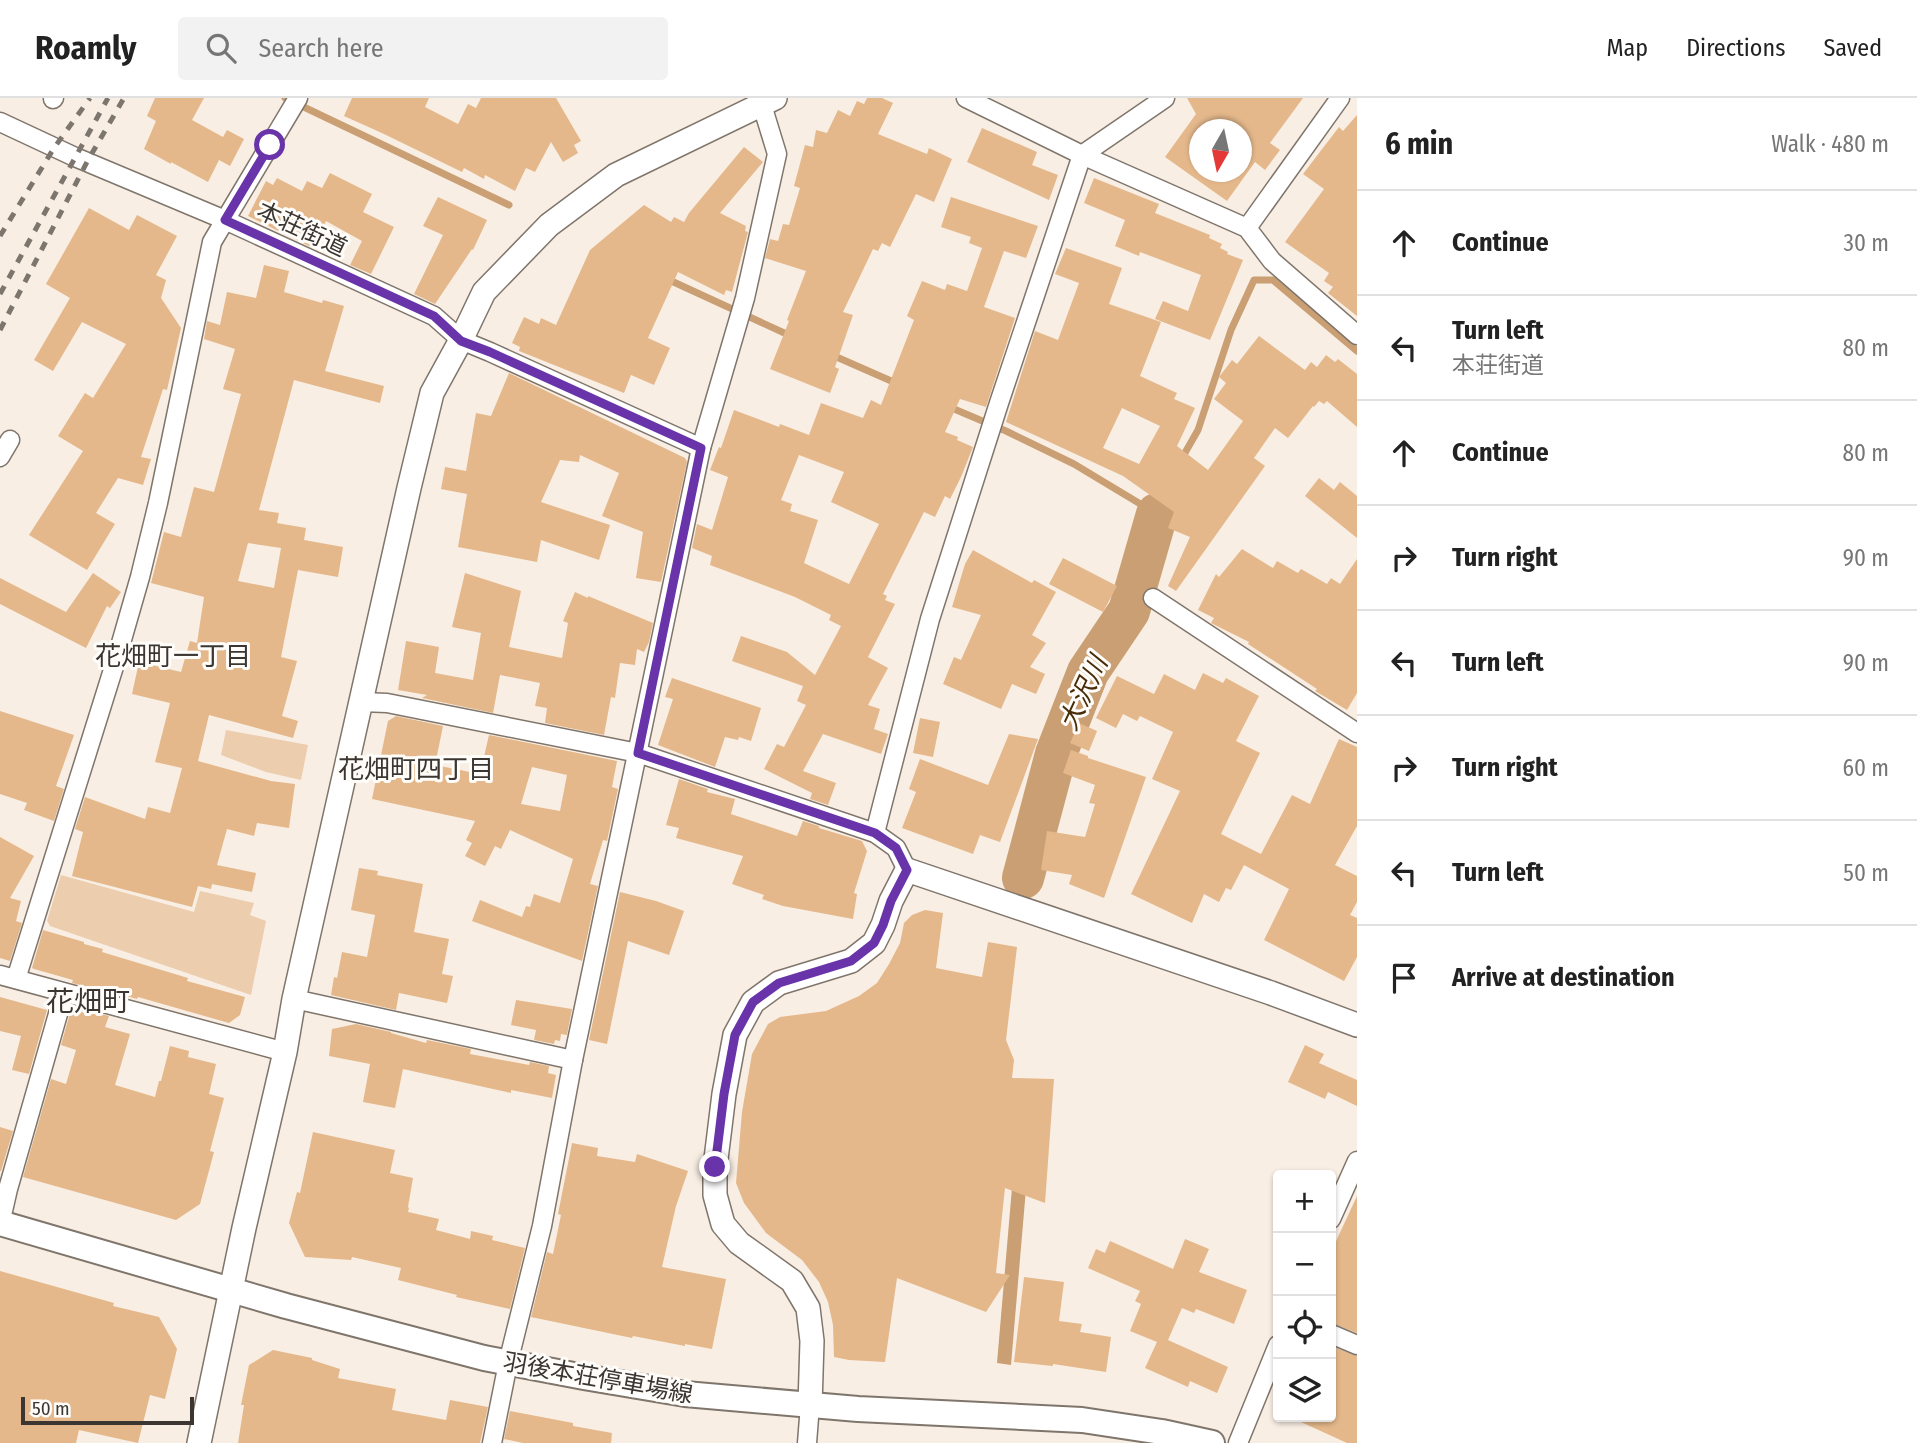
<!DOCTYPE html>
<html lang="en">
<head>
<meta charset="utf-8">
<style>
	:root { --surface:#fff; --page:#f2f2f2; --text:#222; --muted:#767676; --line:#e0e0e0 }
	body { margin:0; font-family:"Fira Sans Condensed","Noto Sans JP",sans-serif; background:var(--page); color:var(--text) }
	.controls { position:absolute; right:21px; bottom:21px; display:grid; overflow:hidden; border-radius:7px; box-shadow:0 2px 5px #0004 }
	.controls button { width:63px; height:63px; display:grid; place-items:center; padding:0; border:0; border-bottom:2px solid var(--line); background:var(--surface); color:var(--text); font:35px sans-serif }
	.compass { position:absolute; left:1189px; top:21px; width:63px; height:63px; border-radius:50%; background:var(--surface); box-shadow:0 2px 5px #0004; rotate:189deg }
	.scale { position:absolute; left:21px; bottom:18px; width:173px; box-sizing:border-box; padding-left:7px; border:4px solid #3b3632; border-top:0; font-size:19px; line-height:24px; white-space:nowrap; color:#3b3632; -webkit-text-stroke:5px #fffdfa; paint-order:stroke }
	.stop { position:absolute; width:21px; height:21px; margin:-16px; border:5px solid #6933a9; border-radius:50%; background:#fff }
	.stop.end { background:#6933a9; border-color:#fff; box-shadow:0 2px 7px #0008 }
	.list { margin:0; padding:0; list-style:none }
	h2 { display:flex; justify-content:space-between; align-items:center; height:91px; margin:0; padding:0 28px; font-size:30px }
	h2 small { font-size:23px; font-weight:400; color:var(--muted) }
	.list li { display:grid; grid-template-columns:46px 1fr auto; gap:21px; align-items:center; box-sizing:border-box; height:105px; padding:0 28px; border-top:2px solid var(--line) }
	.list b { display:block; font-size:26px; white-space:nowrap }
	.list p { margin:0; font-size:23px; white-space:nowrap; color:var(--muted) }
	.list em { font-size:23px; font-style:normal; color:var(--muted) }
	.icon { flex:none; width:38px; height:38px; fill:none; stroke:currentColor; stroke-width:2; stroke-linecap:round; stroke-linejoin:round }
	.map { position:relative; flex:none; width:1357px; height:1345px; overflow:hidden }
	header { display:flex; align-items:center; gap:42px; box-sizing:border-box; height:98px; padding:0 35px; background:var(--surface); border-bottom:2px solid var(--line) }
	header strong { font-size:33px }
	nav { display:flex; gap:38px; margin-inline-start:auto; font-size:24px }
	.search { width:490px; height:63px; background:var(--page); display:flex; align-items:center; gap:18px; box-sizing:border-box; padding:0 24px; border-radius:7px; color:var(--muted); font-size:26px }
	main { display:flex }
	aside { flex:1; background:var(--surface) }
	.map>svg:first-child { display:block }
	.green { fill:#eccdae }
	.water { fill:#ca9f73 }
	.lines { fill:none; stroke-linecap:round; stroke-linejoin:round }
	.stream { stroke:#ca9f73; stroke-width:7 }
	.river { stroke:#ca9f73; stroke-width:42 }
	.building { fill:#e4b88b; fill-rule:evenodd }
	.minor-casing { stroke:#7f756b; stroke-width:21 }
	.tertiary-casing { stroke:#7f756b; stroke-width:26 }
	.secondary-casing { stroke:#7f756b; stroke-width:28 }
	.minor { stroke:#fff; stroke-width:18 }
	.tertiary { stroke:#fff; stroke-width:23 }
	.secondary { stroke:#fff; stroke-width:24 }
	.rail { stroke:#7d766f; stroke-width:5; stroke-dasharray:9 9; stroke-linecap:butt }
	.route { stroke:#6933a9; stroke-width:9 }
	.labels { text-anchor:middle; stroke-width:6; stroke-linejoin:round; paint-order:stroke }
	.street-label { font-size:24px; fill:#3b3632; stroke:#fffdfa }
	.neighbourhood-label { font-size:26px; fill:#3b3632; stroke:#fffdfa }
	.water-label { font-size:26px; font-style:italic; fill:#492c08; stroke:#fffdfa }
	.quarter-label { font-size:28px; fill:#3b3632; stroke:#fffdfa }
</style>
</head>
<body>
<header>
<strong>Roamly</strong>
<div class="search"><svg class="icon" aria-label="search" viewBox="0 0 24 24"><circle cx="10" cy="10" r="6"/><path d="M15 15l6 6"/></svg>Search here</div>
<nav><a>Map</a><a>Directions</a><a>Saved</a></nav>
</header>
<main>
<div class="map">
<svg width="1357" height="1345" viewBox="0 0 1357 1345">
	<rect width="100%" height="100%" fill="#f9eee3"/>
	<g class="green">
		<polygon points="226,632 308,647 301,682 266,674 221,657"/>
		<polygon points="61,777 194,814 200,793 254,805 250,817 266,823 251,897 50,828 47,823"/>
	</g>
	<polygon class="water" points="1013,1078 1027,1079 1011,1267 997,1265"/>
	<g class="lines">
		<g class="stream">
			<polyline points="285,0 509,107"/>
			<polyline points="667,181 793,239"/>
			<polyline points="832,257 898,286"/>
			<polyline points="947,308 1006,333 1074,366 1157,416 1163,399"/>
			<polyline points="1182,360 1198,332 1231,232 1254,182 1273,182 1357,253"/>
		</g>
		<polyline class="river" points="1023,780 1056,656 1088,574 1129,513 1157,416"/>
	</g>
	<g class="building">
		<polygon points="155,0 204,0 192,22 223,39 227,32 244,41 230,68 219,62 208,84 171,64 171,66 144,51 156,23 147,18"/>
		<polygon points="352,0 429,0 425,9 458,26 468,6 476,10 481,0 556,0 581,43 574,47 578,55 563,64 551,44 535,74 526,70 515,93 485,77 484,81 464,70 462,74 384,36 344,18"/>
		<polygon points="867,0 882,0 893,5 878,36 927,56 929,50 952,61 934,104 916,96 890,149 882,145 878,153 873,151 843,214 853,217 835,269 839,271 830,295 770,271 789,223 787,222 806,173 765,160 770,141 778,143 783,126 789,127 800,90 794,88 805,47 813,49 816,32 827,35 838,12 850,18 857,3 864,6"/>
		<path d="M1187,0H1303L1270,45L1280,52L1265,72L1255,64L1227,103L1165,59L1196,16ZM1200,32H1242V74H1200Z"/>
		<polygon points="1357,17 1357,218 1328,195 1333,189 1324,183 1329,175 1285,144 1324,91 1303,76 1339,29 1343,33"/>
		<polygon points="982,30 1037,54 1032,67 1058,77 1049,102 967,64"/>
		<polygon points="744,49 763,64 720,115 746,128 745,133 748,134 732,194 726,192 724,197 678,174 648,240 670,250 654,287 631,277 624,295 519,253 520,249 512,245 524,219 539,226 541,220 556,227 590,152 644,107 671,124 674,119 684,124 689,115"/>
		<polygon points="330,75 372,96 363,114 394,129 371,176 350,167 362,143 326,123 313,150 248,118 266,83 273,87 277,80 302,93 307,83 322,90"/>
		<polygon points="1094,80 1159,106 1155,115 1210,137 1209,140 1222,146 1220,150 1228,154 1227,156 1243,162 1210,242 1155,221 1163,203 1188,213 1201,177 1140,154 1139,158 1115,148 1125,122 1084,105"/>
		<polygon points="438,99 487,122 473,152 472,151 435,206 414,196 443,137 423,128"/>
		<path d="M951,99L1038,128L1026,160L1004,153L984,209L1015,220L986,309L960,301L945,334L958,339L957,342L973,349L961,379L950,401L945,398L935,419L924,414L883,496L887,498L885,502L895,506L868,559L888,570L868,607L880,611L874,631L888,636L881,656L823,636L803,673L836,685L828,707L810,701L812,695L764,671L777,646L784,649L806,607L797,603L803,588L732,563L741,538L787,554L815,577L841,528L829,522L831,517L795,499L710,467L712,458L692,450L697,426L712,432L728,379L710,372L719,349L721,350L734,312L779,329L780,326L809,337L821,305L863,320L871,302L881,307L914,222L907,218L922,183L945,192L947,186L967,193L982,150L969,145L971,139L941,129ZM799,357L844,374L831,404L879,426L849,486L804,465L818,422L790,413L792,406L781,402Z"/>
		<polygon points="89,110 129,132 137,117 177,138 156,177 166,182 161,200 181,230 167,292 163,291 141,359 151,361 143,387 118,380 96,415 115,426 87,472 29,437 83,353 58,338 85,295 93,300 126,246 82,224 53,273 34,262 70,200 46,186"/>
		<path d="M1066,150L1122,170L1109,206L1161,224L1140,278L1177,295L1174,301L1195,310L1177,348L1208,372L1243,323L1214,301L1226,285L1219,279L1232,262L1237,266L1259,238L1305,272L1311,264L1317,269L1326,257L1335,264L1338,261L1357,276V329L1327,303L1324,306L1319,303L1314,309L1313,308L1288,340L1275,330L1254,360L1265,368L1176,493L1168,488L1190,439L1168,430L1174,414L1123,378L1006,324L1035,233L1058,242L1079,185L1055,176ZM1122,310L1160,328L1139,366L1103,350Z"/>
		<path d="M264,167L289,173L284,194L322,205L323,202L344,208L325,273L384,288L380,305L294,282L259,412L279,415L277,425L306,430L304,442L343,449L338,479L298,472L281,559L297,563L282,618L298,623L293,640L209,617L198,663L271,683L295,686L289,730L257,725L254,738L227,731L217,767L256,775L252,794L212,786L211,791L198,788L192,809L72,778L83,734L75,731L85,699L145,721L148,709L170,715L182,670L155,664L170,605L132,596L139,564L181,574L190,543L197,545L204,499L151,485L164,434L181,439L194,389L214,394L241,296L223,291L235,251L204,241L207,223L220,227L227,194L256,200ZM248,445L281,450L274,490L238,483Z"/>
		<polygon points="509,275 685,360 687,364 661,484 636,480 643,434 602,418 619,375 580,357 579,364 560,362 541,404 610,427 599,462 541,442 537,464 458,449 467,396 441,391 445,369 466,373 476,315 491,318"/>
		<polygon points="1319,380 1334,392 1340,384 1357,398 1357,440 1305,398"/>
		<polygon points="1242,451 1273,470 1277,463 1298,475 1301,471 1327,486 1331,480 1340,486 1357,461 1357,595 1347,612 1315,593 1317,591 1248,546 1249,544 1211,525 1214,520 1198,512 1216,476 1219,479"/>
		<polygon points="973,452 1032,485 1034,482 1056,494 1032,537 1046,545 1030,569 1045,576 1036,596 1012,586 1001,611 943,586 954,559 961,562 981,517 952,509 965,466"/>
		<polygon points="1063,460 1117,488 1103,514 1049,486"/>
		<polygon points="93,475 121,494 110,510 107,508 86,550 0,506 0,480 66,514"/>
		<polygon points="465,475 521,493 509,549 562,560 568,525 563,523 575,494 588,500 588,498 653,525 649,544 644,554 637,551 635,567 620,565 615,600 611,599 604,637 545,625 547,610 535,608 540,585 500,577 493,615 422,600 427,597 398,592 406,543 439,549 435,575 473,582 481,535 452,529"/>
		<polygon points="1203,575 1223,585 1226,580 1259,598 1236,643 1260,655 1221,736 1261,756 1292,697 1310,706 1339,641 1357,649 1357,728 1335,767 1357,778 1357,804 1350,817 1357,820 1357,859 1344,883 1264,842 1289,791 1244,767 1231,792 1226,790 1219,804 1204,796 1192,825 1131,796 1180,693 1152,681 1173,634 1140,618 1137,623 1123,616 1116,630 1096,620 1117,578 1154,596 1164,576 1195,592"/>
		<polygon points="672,580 761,610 751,643 739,639 738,642 725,639 715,669 658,647 673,601 665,599"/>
		<polygon points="0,613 74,637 56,688 64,691 54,723 24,712 27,705 0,696"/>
		<path d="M396,618L443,628L435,667L480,676L489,637L617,663L612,689L618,691L607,743L603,742L590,786L598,788L582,863L472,823L480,802L522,819L526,808L530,809L534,796L560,805L573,761L510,732L501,751L495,748L485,768L465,758L472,745L466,742L475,723L372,701L388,623ZM532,669L567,677L560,713L521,706Z"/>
		<polygon points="920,620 940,624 933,659 913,655"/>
		<polygon points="1079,625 1097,633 1089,653 1070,645"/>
		<polygon points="1009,636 1038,641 1000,744 980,737 973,756 902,730 916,694 909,691 920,661 988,687"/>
		<polygon points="1071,652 1088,658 1088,660 1146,679 1104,800 1069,786 1072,777 1041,772 1047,733 1085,739 1095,706 1089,705 1095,687 1063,675"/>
		<polygon points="679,681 708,691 707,694 735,701 731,716 797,738 803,723 819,728 819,730 862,743 867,753 854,795 857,796 853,821 783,808 762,801 764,797 732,786 743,758 676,740 679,730 666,727"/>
		<polygon points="0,739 34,758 10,800 21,803 16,823 22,825 10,863 0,860"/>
		<polygon points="359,770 378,773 377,777 423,786 414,834 449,841 442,876 453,878 447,905 399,895 396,912 331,897 334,879 337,880 342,854 367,859 375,817 351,812"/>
		<polygon points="620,794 656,803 684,813 669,857 628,843 607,946 589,942"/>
		<polygon points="925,812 943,815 936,870 982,879 988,844 1017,849 1006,942 1014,962 1012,980 1054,981 1045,1105 1005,1090 996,1175 1010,1177 986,1214 897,1180 885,1264 849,1262 834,1259 833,1227 828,1204 819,1184 802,1162 766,1135 744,1105 736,1085 742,1014 752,956 768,926 780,919 826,913 859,898 877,885 889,866 900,845 904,825 912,817"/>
		<polygon points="43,832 84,844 84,846 103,851 102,854 188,880 187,883 245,899 240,917 229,925 138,899 137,901 116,895 115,896 72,885 73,882 34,871 32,870"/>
		<polygon points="0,899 47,912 29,976 12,972 21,938 0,933"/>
		<polygon points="516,902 572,911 567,937 561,936 560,943 555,942 554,946 534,942 536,932 511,927"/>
		<polygon points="72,908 109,918 105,929 130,936 115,987 155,999 159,983 161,983 170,948 189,953 188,959 216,966 209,996 224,1000 210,1053 214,1054 200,1106 176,1122 23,1079 51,981 66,986 76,952 61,947"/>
		<polygon points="356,926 391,934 391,935 426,945 427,942 471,951 470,956 524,966 529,967 530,964 549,968 548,975 556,977 552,1000 511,992 511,995 403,971 395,1010 363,1004 370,966 329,958 332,931"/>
		<polygon points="1305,947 1324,956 1319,965 1357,982 1357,1008 1328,994 1325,1001 1288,984"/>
		<polygon points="0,1029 13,1033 1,1073 0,1073"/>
		<polygon points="313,1034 395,1052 390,1075 413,1080 408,1109 409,1110 408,1114 439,1121 436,1132 470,1141 471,1133 493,1138 492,1142 525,1150 510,1211 456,1199 457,1197 398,1182 401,1170 352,1159 351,1162 305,1159 289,1125 297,1094 300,1095"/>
		<polygon points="572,1045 598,1050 597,1058 635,1064 637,1056 688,1073 676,1108 662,1169 726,1181 712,1251 685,1246 685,1248 633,1238 632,1240 531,1219 547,1154 553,1156 561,1117 558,1116"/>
		<polygon points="1357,1098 1357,1235 1331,1225 1331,1154"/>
		<polygon points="1185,1141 1209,1151 1199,1174 1247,1192 1234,1226 1196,1211 1194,1215 1182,1210 1168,1242 1228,1269 1217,1295 1190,1283 1188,1289 1145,1270 1157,1244 1130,1233 1141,1206 1135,1203 1140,1193 1088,1170 1096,1151 1105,1155 1110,1143 1173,1171"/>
		<polygon points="0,1173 114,1205 113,1208 159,1219 177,1251 165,1301 150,1297 138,1345 79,1332 76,1345 0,1345"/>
		<polygon points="1024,1179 1064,1184 1059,1223 1082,1226 1080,1234 1111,1239 1106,1274 1053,1266 1053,1268 1014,1264"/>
		<polygon points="1331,1248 1357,1258 1357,1345 1347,1345 1290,1319 1331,1319"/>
		<polygon points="273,1252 312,1260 312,1262 340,1271 338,1280 396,1291 392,1312 446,1322 450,1302 488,1309 480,1345 238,1345 244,1307 241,1307 249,1267"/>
		<polygon points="510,1313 573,1325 573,1328 612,1335 611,1345 523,1345 504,1341"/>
	</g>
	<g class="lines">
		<g class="minor-casing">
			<g id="minor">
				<polyline points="966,0 1082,57 1247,130 1272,163 1357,237"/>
				<polyline points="53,1 54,0"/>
				<polyline points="0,24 75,59 225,122 434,218 461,242 490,254 701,350"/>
				<polyline points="1247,130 1340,0"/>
				<polyline points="0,359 10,342"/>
				<polyline points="1153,500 1357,635"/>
				<polyline points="361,604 387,605 638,655 875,735 896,750 907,772"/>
				<polyline points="875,735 930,521 999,305 1082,57 1165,0"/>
				<polyline points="0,877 285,954"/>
				<polyline points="16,881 117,559 140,479 158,405 212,144 298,0"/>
				<polyline points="294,901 573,962"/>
				<polyline points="1331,1121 1357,1063"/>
				<polyline points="0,1126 8,1091 64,895"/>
				<polyline points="1331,1236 1357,1247"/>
				<polyline points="492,1345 508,1265 542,1128 573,962 701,350 745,200 777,56 762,7"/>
				<polyline points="807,1345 810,1307"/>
				<polyline points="1238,1345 1278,1247"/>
			</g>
		</g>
		<g class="tertiary-casing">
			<g id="tertiary">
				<polyline points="810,1307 812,1243 808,1210 792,1183 739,1145 723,1126 715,1097 715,1069 724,996 735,937 753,904 779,885 851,863 874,845 883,827 891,803 907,772 1271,895 1357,927"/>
				<polyline points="199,1345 244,1130 285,954 294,901 409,390 432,295 461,242 484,194 549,127 616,77 775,0"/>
			</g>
		</g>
		<g class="secondary-casing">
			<polyline id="secondary" points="0,1125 286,1208 484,1260 584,1279 685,1296 858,1311 1082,1322 1162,1334 1212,1345"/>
		</g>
		<use href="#minor" class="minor"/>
		<use href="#tertiary" class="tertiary"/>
		<use href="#secondary" class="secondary"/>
		<g class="rail">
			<polyline points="0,138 54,50 90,0"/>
			<polyline points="0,196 108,0"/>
			<polyline points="0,232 87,64 124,0"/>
		</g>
	</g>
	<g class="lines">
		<polyline class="route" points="270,47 225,122 434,218 461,243 490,254 701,350 638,655 875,735 896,750 907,772 891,803 883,827 874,845 851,863 779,885 753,904 735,937 724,996 715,1069"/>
	</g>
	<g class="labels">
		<g class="street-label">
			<text transform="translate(302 131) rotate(25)" y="8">本荘街道</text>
			<text transform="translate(598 1280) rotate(10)" y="8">羽後本荘停車場線</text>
		</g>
		<g class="neighbourhood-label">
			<text x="173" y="567">花畑町一丁目</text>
			<text x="416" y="680">花畑町四丁目</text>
		</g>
		<g class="water-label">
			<text transform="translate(1083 595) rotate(-65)" y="9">大沢川</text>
		</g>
		<g class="quarter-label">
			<text x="88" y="913">花畑町</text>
		</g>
	</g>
</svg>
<div class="controls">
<button>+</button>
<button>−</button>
<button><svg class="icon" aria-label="locate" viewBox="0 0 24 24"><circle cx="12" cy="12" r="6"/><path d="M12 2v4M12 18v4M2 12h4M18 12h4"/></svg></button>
<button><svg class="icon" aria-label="layers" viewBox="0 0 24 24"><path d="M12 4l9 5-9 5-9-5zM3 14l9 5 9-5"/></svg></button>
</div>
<svg class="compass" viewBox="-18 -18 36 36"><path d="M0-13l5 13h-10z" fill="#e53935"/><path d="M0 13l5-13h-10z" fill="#767676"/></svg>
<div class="scale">50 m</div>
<div class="stop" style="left:270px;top:47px"></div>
<div class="stop end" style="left:715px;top:1069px"></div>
</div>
<aside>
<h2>6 min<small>Walk · 480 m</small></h2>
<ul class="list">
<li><svg class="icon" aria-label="ahead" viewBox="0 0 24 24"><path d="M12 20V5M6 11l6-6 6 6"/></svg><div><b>Continue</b></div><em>30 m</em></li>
<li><svg class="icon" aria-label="left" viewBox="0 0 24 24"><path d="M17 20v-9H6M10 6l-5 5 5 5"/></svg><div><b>Turn left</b><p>本荘街道</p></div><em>80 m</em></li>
<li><svg class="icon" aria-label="ahead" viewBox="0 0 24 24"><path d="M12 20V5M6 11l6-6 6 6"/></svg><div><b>Continue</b></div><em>80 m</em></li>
<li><svg class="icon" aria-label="right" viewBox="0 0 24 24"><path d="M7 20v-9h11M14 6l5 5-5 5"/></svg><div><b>Turn right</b></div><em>90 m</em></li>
<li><svg class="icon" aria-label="left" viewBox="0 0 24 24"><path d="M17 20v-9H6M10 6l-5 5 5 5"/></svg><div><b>Turn left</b></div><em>90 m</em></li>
<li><svg class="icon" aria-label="right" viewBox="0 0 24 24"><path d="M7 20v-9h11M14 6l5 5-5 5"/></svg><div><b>Turn right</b></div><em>60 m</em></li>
<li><svg class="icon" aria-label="left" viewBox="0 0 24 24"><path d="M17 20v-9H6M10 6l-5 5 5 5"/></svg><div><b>Turn left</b></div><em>50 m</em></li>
<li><svg class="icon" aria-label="arrive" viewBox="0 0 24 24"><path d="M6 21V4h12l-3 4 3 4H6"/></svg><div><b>Arrive at destination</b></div></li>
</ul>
</aside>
</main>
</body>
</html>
